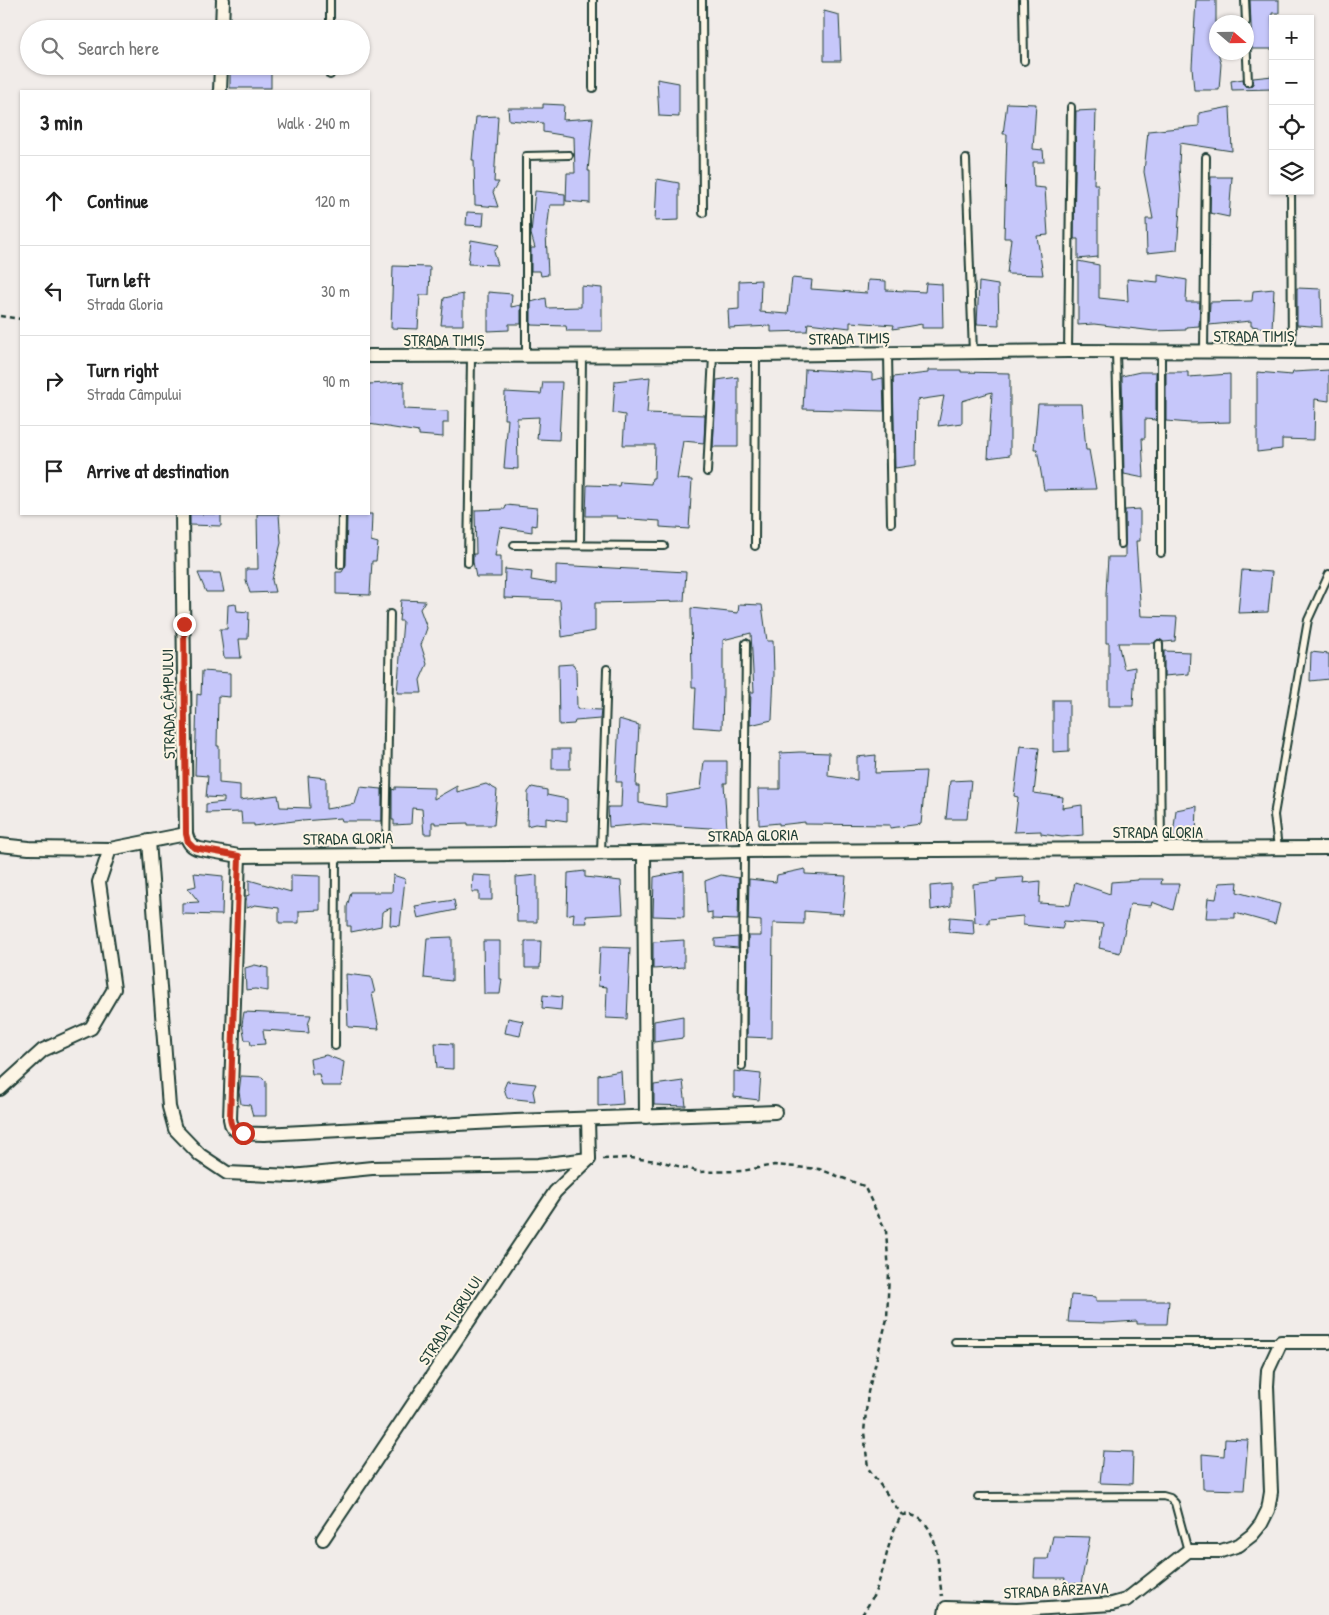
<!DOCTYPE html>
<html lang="en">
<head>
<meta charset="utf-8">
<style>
	:root { --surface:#fff; --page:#f2f2f2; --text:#222; --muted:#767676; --line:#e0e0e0 }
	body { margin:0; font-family:"Patrick Hand",sans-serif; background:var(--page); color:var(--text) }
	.controls { position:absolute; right:15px; top:15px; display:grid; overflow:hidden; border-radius:0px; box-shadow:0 1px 4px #0004 }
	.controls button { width:45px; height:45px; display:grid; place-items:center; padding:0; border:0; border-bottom:1px solid var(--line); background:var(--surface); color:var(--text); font:25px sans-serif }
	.compass { position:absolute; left:1209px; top:15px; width:45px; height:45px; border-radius:50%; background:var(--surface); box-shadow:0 1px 4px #0004; rotate:110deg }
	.stop { position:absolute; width:15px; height:15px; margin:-11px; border:4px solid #c8321e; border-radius:50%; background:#fff }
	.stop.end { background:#c8321e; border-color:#fff; box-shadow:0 1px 5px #0008 }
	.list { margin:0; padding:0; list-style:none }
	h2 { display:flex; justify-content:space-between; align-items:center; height:65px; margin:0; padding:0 20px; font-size:21px }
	h2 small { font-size:16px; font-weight:400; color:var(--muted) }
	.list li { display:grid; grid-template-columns:32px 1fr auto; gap:15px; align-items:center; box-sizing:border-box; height:90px; padding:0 20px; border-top:1px solid var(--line) }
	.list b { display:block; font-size:19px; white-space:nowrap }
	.list p { margin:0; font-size:16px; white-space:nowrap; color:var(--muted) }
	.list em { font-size:16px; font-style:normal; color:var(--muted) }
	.icon { flex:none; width:28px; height:28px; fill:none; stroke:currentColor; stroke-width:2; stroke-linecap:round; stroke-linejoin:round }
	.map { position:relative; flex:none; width:1329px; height:1615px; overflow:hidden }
	.search { position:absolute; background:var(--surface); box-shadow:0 1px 4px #0004; left:20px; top:20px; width:350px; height:55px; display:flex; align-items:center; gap:12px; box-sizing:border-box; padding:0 18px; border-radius:28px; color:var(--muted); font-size:19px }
	.panel { position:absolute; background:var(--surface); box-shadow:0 1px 4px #0004; left:20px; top:90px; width:350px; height:425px; border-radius:0px }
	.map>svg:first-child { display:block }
	.building { fill:#c6c7fa; stroke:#1f3d34 }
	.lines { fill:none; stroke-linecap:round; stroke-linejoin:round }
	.service-casing { stroke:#1f3d34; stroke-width:10 }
	.minor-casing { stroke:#1f3d34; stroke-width:16 }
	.path { stroke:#1f3d34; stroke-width:2.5; stroke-dasharray:5 4; stroke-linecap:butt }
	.service { stroke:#fcf5e5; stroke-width:6 }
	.minor { stroke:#fcf5e5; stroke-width:12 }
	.route { stroke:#c8321e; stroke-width:6 }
	.labels { text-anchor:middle; stroke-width:4; stroke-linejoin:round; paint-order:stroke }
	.street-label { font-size:16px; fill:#1f3d34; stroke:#fcf5e5 }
</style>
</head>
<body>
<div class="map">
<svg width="1329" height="1615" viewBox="0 0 1329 1615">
	<rect width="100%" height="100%" fill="#f1ece9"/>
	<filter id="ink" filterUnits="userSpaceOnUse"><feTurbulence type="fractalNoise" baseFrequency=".02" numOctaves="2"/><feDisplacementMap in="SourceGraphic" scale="10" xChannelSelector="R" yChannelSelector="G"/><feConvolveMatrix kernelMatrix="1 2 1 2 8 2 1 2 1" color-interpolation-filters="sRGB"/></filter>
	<g filter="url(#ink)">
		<g class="building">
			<polygon points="1196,0 1216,0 1216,52 1218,52 1221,64 1219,90 1194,90 1192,67"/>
			<polygon points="1250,0 1279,0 1279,13 1272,13 1273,49 1252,49"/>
			<polygon points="824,11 839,15 841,61 824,61"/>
			<rect x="230" y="66" width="41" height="22"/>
			<polygon points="1273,76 1273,89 1232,90 1231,81 1243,79 1244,85 1249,87 1253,84 1253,78"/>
			<polygon points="657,79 679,83 679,117 659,116"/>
			<polygon points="1007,103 1036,104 1033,149 1043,150 1044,162 1033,162 1034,187 1045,188 1048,235 1037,236 1043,275 1007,274 1011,238 1004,238 1007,134 1003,134"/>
			<polygon points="543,104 564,105 563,120 593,118 588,171 590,171 590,203 566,201 567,173 575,173 574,137 543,132 543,123 509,120 508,108 543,108"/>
			<polygon points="1230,107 1232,151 1180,143 1179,167 1181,195 1177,250 1147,253 1146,219 1153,219 1144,172 1148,131 1199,126 1199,113"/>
			<polygon points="1096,110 1094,184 1098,184 1098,257 1078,259 1078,239 1074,239 1076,111"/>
			<polygon points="498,116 494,182 499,182 493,192 498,207 475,205 474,160 472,160 476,117"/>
			<polygon points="1211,177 1232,177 1229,217 1210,213"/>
			<polygon points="657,179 679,183 679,220 655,221"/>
			<polygon points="535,191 565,194 565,205 550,205 547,232 546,232 548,275 541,276 540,271 531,271 531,248 535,248 531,234"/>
			<polygon points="467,212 484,213 483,226 466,225"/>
			<polygon points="471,240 499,245 494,252 498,265 468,264"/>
			<polygon points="1078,261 1099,265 1099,298 1128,301 1127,279 1158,282 1158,275 1187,280 1186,302 1200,302 1199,326 1186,327 1186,330 1154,331 1094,324 1078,325"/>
			<polygon points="393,266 430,267 429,295 420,295 418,329 391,328"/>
			<polygon points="792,278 812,280 811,289 867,293 868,280 886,281 886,290 925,292 926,283 942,284 943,328 922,328 922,324 893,329 894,325 850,322 850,328 808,323 807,331 771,332 771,326 729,328 728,310 739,309 739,281 761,280 760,312 788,314"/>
			<polygon points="979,282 998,285 999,325 977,324"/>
			<polygon points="581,286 602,288 602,331 567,331 566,326 531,325 531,302 546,298 547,308 581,307"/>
			<polygon points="1297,288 1321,289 1322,327 1297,325"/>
			<polygon points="1274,289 1272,329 1251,326 1251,321 1209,325 1210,302 1252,301 1253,291"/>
			<polygon points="488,292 512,294 511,307 521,305 521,324 509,324 509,330 488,331"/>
			<polygon points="463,294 463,325 441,325 444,298"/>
			<polygon points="805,369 872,373 872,380 883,378 884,411 803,409"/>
			<polygon points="928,370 961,370 961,372 1010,373 1010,455 988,458 992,392 962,401 962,423 938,426 944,396 917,400 916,465 895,468 893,377 928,373"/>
			<polygon points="1329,370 1329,401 1315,399 1314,440 1282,439 1282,449 1257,452 1257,372 1292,375 1293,372"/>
			<polygon points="1140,372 1156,372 1156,420 1145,419 1145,438 1142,438 1144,478 1124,474 1122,376"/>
			<polygon points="1166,372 1188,372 1188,377 1230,374 1230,422 1190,423 1166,421"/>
			<polygon points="650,377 647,413 705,415 704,443 683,441 677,479 692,480 689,529 660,527 660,521 617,518 617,516 586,516 587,485 619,486 620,482 651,484 652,478 654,478 655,445 623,445 625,415 613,413 615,381"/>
			<polygon points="738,377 738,447 713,447 717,380"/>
			<polygon points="404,382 404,409 448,411 448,423 443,423 443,437 419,435 419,432 369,424 369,384"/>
			<polygon points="543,382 562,382 559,440 537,439 539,417 517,418 518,469 504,468 508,419 504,419 505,392 541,394"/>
			<polygon points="1038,404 1082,404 1086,450 1089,450 1096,489 1044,490 1037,449 1034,449"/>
			<polygon points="506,505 537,508 536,526 532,525 532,532 500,527 495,556 501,556 501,577 476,577 473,562 473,554 476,554 475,510 505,509"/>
			<polygon points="1140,509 1140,541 1136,541 1141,616 1177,617 1175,641 1164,642 1158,639 1154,643 1118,643 1124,669 1135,667 1133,706 1109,706 1109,643 1106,643 1106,594 1108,557 1125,557 1125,510"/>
			<polygon points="190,514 221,514 221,526 190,525"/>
			<polygon points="257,514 279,514 281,543 272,580 275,592 250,593 246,580 246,569 258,569"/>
			<polygon points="347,514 372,514 371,541 378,543 376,561 372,561 370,595 336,594 336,572 342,572 346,565"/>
			<polygon points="556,565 686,572 684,601 595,603 595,631 562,637 560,600 504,598 505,569 532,572 531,580 556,584"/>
			<polygon points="1242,570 1272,572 1268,612 1238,613"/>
			<polygon points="198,573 220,573 224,592 206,592"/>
			<polygon points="401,600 425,601 420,609 427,628 421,645 427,664 420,680 422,693 397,693 403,621 399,621"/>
			<polygon points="236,604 237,611 249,612 248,639 239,639 241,658 224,658 220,629 227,629 228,605"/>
			<polygon points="739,604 762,605 767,641 773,641 774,674 772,720 750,725 751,692 754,692 751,633 723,640 723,692 722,729 694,727 696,687 692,687 691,608 738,613"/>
			<polygon points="1164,651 1190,652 1189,674 1164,676"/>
			<polygon points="1311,652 1329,654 1329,679 1310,681"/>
			<polygon points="573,664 576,669 577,709 601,710 600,719 575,721 574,724 559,725 558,665"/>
			<polygon points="202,671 230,673 230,697 218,696 217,746 219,746 219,783 240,785 240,800 278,795 280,807 310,808 308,776 326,778 326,809 355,804 360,787 382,789 382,821 342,821 341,818 302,821 302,820 254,826 254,824 242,824 241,812 206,813 206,804 224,802 224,798 206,797 208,776 195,775 197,694 201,695"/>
			<polygon points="1053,700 1069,700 1069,751 1053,752"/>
			<polygon points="619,719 639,725 636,786 639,786 639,803 666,807 666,795 701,789 704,761 727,761 727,783 724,783 727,829 643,824 609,827 608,807 621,807 622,782 616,782"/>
			<polygon points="1020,746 1039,748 1034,793 1063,797 1062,808 1082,805 1083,835 1062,837 1041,834 1041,831 1014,832 1018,797 1014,796"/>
			<rect x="552" y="749" width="18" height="20"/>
			<polygon points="800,752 829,753 828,776 857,780 857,757 876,755 875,773 926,771 921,824 890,828 890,825 805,824 805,822 779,825 779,823 759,825 758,789 780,789 780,753"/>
			<polygon points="971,780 967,819 946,819 950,781"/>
			<polygon points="486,784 497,790 494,825 468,825 468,823 435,824 435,822 432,822 432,834 424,834 422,809 412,808 411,824 394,825 394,820 392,820 392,789 395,790 395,787 434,788 434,799 457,786 457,792"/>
			<polygon points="532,787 547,790 547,795 567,799 567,821 546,818 546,825 535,824 527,826 528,792"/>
			<polygon points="1197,806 1196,835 1173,836 1176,810"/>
			<polygon points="805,869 805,874 846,876 843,914 804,911 804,924 773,923 772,1038 747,1037 748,936 761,936 761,921 748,920 749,879 776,882 777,875"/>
			<polygon points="585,871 585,877 621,881 623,914 586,916 587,923 573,923 574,913 567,915 568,873"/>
			<polygon points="684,871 684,917 653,916 654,877"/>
			<polygon points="194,873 223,876 222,915 182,914 182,903 199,902 188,888 196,886"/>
			<polygon points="291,875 320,876 320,910 299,911 299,923 279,923 279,908 255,905 247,908 246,896 249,895 249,880 291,892"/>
			<polygon points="393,875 405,879 400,926 390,925 391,908 382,912 381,926 351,932 351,926 347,926 347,907 351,892 392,892"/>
			<polygon points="473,875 492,876 492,900 479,900 479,892 472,892"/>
			<polygon points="537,875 537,922 517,922 516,877"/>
			<polygon points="721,875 739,878 738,920 712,919 712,912 707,913 705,881"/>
			<polygon points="1024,877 1023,883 1040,881 1039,903 1070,905 1075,882 1110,894 1111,882 1138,880 1138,879 1162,879 1161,884 1179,884 1173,910 1152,902 1151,906 1130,904 1120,953 1099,948 1103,924 1064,921 1062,929 1023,925 1023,916 989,919 989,924 975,922 973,884 997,881 997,879"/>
			<polygon points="1238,882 1237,892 1280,904 1275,924 1235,913 1235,918 1206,918 1208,898 1216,899 1219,883"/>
			<polygon points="951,884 951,906 931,910 930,886"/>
			<polygon points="454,900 456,910 418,918 415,906"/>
			<polygon points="950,917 973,919 974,934 949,932"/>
			<polygon points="452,937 452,981 424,978 427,938"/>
			<polygon points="738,937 738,948 715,946 715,939"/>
			<polygon points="684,940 684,967 653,969 653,942"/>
			<polygon points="483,941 500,941 500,979 502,979 500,994 484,994"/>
			<polygon points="525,941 541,941 540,968 525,968"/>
			<polygon points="600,947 630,948 627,1019 606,1018 607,987 598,986"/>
			<polygon points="255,965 268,968 268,991 255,989 246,990 245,968"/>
			<polygon points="346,974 371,977 375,993 372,993 379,1029 348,1027"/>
			<polygon points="543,995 562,997 561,1010 542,1008"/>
			<polygon points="244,1012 311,1015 308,1025 309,1033 263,1030 265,1044 251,1045 250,1040 245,1040 242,1024"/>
			<polygon points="683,1016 683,1038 654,1042 654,1021"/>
			<polygon points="508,1018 523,1021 520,1036 505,1033"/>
			<polygon points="435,1043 453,1044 453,1069 437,1068"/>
			<polygon points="326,1055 344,1062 341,1086 322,1086 319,1074 312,1074 310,1059"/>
			<polygon points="621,1071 623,1104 598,1106 598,1075"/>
			<polygon points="734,1071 761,1074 759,1100 734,1097"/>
			<polygon points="241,1076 262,1077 266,1081 266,1116 253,1116 250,1105 241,1104 239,1092"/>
			<polygon points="507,1081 536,1084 533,1091 535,1101 507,1098 504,1088"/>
			<polygon points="683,1081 686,1106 654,1105 654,1085"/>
			<polygon points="1071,1295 1096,1297 1096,1301 1169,1301 1167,1324 1137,1324 1137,1321 1106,1323 1068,1322"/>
			<polygon points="1225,1439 1248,1440 1244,1490 1203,1489 1202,1454 1224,1456"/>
			<polygon points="1103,1451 1133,1452 1132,1484 1100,1483"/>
			<polygon points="1053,1536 1090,1537 1081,1584 1064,1583 1065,1578 1034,1578 1035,1559 1048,1559"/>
		</g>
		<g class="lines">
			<g class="service-casing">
				<g id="service">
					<polyline points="702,0 703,213"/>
					<polyline points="1023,0 1024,61"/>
					<polyline points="1245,0 1246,22"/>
					<polyline points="330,29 330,0"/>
					<polyline points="1246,35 1248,82"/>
					<polyline points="330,75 330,66"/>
					<polyline points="593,88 593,0"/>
					<polyline points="966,159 973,353"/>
					<polyline points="1291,191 1292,352"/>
					<polyline points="1068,351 1071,107"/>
					<polyline points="1116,352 1121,544"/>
					<polyline points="1204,352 1206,157"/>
					<polyline points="526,354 526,156 569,155"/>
					<polyline points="888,354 891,523"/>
					<polyline points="707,472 713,356"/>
					<polyline points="514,545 664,546"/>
					<polyline points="580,545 582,356"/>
					<polyline points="755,546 756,355"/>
					<polyline points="1161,553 1161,352"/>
					<polyline points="468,563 471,357"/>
					<polyline points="341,565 342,514"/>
					<polyline points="1159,644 1161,848"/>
					<polyline points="1278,848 1274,815 1308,620 1329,574"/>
					<polyline points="386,853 390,614"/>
					<polyline points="601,853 607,669"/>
					<polyline points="335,1046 336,855"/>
					<polyline points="742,1066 746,643"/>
					<polyline points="955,1342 1281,1342"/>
					<polyline points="978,1497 1163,1496 1170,1498 1175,1503 1188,1551"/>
				</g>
			</g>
			<g class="minor-casing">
				<g id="minor">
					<polyline points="222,29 223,0"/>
					<polyline points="220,91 221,66"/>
					<polyline points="369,356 756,355 1068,351 1329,352"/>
					<path d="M182,514L186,834C188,842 191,847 200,849L239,856L644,853L744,851L1329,848"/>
					<polyline points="149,841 169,1107 175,1129 200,1155 227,1173 292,1176 372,1168 538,1165 589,1159"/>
					<polyline points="0,845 29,848 110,849"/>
					<polyline points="644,853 646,1117"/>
					<path d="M239,856L230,1119C232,1137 250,1133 264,1134L515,1121L775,1112"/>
					<polyline points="0,1089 43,1050 91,1028 114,989 99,882 110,849 186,834"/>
					<polyline points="323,1539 555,1192 589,1159 588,1119"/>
					<polyline points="945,1615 946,1608 1017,1610 1112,1604 1126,1600 1188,1551 1221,1551 1239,1545 1252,1535 1261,1524 1268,1510 1271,1492 1267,1386 1268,1370 1281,1342 1329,1342"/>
				</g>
			</g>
			<g class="path">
				<polyline points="0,316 21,319"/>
				<polyline points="603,1159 629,1158 659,1161 700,1172 742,1171 774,1165 819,1169 864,1186 886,1231 889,1272 887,1319 868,1392 864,1432 868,1468 902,1515"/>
				<path d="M862,1615C868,1605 875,1595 878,1584C887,1561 888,1536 902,1515C941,1511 937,1569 942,1596"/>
			</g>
			<use href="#service" class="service"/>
			<use href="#minor" class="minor"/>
		</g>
	</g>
	<g class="lines" filter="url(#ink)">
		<path class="route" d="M184,624L186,834L188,842L194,848L239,856L230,1118C231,1128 234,1130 243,1133"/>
	</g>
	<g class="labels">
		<g class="street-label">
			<text x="1254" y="342">STRADA TIMIȘ</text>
			<text transform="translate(849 338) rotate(-1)" y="6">STRADA TIMIȘ</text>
			<text x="444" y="346">STRADA TIMIȘ</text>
			<text transform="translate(168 704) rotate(-91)" y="6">STRADA CÂMPULUI</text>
			<text x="1158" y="838">STRADA GLORIA</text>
			<text transform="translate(753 835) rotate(-1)" y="6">STRADA GLORIA</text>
			<text transform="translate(348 838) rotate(-1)" y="6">STRADA GLORIA</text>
			<text transform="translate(450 1320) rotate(-57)" y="6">STRADA TIGRULUI</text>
			<text transform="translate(1056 1590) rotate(-3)" y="6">STRADA BÂRZAVA</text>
		</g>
	</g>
</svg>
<div class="controls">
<button>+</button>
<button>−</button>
<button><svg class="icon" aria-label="locate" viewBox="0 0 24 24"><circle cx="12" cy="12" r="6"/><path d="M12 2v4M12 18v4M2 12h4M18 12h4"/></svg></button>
<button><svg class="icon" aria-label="layers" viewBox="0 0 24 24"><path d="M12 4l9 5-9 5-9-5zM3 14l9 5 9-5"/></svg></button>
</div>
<svg class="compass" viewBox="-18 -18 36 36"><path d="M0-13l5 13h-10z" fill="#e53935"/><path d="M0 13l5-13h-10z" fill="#767676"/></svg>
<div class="stop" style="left:243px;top:1133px"></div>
<div class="stop end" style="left:184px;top:624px"></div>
<div class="search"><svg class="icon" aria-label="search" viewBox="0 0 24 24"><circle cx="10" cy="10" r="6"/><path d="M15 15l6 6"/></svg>Search here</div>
<section class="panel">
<h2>3 min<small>Walk · 240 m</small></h2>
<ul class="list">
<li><svg class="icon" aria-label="ahead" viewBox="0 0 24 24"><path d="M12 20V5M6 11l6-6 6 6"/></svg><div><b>Continue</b></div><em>120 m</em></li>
<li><svg class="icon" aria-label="left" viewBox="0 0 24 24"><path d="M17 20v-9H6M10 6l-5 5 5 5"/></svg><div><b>Turn left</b><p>Strada Gloria</p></div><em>30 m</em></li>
<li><svg class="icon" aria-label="right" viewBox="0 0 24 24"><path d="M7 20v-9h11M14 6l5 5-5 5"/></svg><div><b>Turn right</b><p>Strada Câmpului</p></div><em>90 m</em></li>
<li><svg class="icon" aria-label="arrive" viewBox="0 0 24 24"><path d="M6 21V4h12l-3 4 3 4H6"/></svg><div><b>Arrive at destination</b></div></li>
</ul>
</section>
</div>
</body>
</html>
